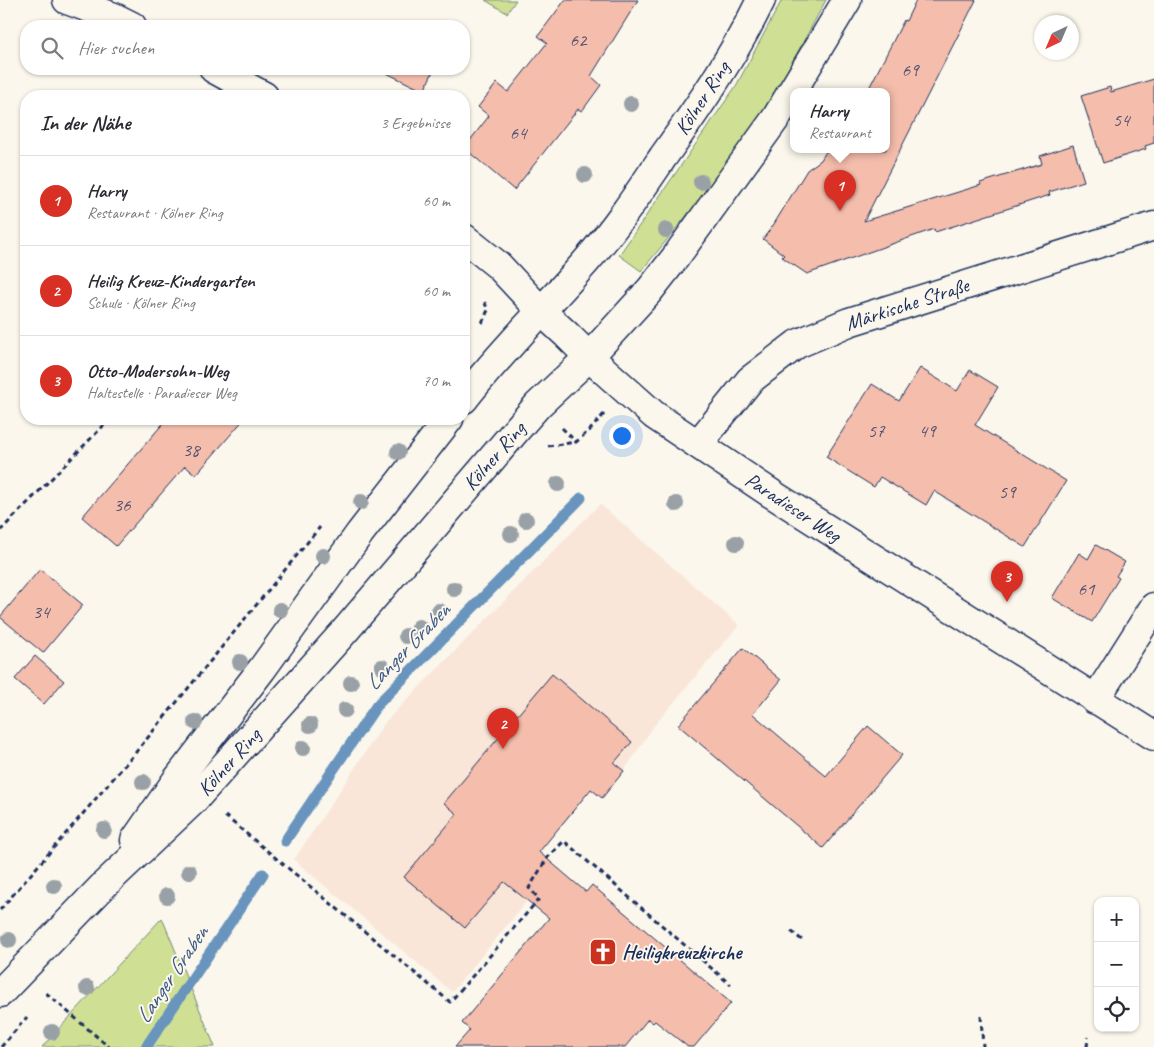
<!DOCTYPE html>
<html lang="de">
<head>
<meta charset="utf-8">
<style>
	:root { --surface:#fff; --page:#f2f2f3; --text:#2b2b33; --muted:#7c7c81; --line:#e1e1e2; --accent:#d93025 }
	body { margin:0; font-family:Caveat,sans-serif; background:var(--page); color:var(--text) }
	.controls { position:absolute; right:15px; bottom:15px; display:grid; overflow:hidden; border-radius:10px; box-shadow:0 1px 4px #0004 }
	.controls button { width:45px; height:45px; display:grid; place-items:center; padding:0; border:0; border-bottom:1px solid var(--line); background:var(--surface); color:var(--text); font:25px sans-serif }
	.compass { position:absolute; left:1034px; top:15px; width:45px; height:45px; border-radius:50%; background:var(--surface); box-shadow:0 1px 4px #0004; rotate:224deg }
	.you { position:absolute; left:621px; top:435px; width:18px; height:18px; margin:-12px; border:4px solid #fff; border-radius:50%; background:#1a73e8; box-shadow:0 0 0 8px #1a73e833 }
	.badge { display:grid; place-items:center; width:32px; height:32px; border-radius:50%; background:var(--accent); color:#fff; font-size:16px; font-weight:700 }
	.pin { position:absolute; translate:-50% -41px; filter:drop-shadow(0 1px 2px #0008) }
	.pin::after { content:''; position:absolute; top:26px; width:18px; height:15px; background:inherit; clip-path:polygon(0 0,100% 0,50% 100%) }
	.popup { position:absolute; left:790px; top:88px; width:100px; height:65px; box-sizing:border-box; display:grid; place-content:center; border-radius:10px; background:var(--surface); filter:drop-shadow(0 1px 4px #0005); font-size:16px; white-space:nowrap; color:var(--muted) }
	.popup b { font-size:19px; color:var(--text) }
	.popup::after { content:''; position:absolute; left:50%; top:100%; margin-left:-10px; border:10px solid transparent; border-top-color:var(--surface) }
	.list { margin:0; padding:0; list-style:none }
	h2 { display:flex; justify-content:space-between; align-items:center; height:65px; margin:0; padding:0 20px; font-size:21px }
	h2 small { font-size:16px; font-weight:400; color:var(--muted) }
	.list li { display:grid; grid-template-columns:32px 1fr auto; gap:15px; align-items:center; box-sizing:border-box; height:90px; padding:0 20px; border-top:1px solid var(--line) }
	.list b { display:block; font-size:19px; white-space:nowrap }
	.list p { margin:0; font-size:16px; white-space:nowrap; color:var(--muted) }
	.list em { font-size:16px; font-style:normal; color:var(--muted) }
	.icon { flex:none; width:28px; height:28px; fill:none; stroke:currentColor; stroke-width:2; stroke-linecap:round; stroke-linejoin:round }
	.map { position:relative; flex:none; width:1154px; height:1047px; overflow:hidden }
	.search { position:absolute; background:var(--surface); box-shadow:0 1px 4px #0004; left:20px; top:20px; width:450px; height:55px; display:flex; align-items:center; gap:12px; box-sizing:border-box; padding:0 18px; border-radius:20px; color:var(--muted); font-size:19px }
	.panel { position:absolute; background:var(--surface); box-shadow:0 1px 4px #0004; left:20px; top:90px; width:450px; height:335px; border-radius:20px }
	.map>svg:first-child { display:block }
	.built { fill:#f9e6d8 }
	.green { fill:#cfe094; stroke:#758879 }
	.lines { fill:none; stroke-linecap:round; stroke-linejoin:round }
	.stream { stroke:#6894bd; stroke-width:11 }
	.building { fill:#f5bdab; stroke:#1b2f5e }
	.street-casing { stroke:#1b2f5e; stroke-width:31 }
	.secondary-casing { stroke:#1b2f5e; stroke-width:31 }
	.path { stroke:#1b2f5e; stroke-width:3; stroke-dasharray:5 4; stroke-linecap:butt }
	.street { stroke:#fbf7ec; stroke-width:28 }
	.secondary { stroke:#fbf7ec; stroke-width:28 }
	.tree { fill:#99a1a6 }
	.labels { text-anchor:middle; stroke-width:4; stroke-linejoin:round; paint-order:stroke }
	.number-label { font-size:19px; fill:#525271 }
	.street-label { font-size:21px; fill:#1b2f5e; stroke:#fbf7ec }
	.poi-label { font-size:21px; font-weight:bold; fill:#1b2f5e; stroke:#fbf7ec; text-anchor:start }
	.water-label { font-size:22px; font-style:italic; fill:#3b5986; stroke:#fbf7ec }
</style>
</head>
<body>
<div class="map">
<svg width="1154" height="1047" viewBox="0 0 1154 1047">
	<rect width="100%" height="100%" fill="#fbf7ec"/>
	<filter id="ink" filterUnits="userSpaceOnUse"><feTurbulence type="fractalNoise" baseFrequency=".02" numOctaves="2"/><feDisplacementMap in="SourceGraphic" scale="10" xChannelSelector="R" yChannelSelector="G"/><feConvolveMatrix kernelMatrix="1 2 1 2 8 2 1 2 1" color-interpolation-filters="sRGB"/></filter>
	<g filter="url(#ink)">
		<polygon class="built" points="600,504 739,625 653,727 624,771 602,798 591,789 563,823 538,840 544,846 510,886 526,902 452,992 294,860 386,721"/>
		<g class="green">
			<polygon points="485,0 516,0 507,13"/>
			<path d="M782,0H826C802,44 779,88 751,129C717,178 680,225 641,271L619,255L736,86Z"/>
			<polygon points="162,918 215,1047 42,1047"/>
		</g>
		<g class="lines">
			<g class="stream">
				<polyline points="285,841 377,705 581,498"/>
				<polyline points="146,1047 263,874"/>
			</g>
		</g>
		<g class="building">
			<polygon points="565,0 638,0 591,76 601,85 582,111 578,109 514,190 464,148 489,116 478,107 497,83 508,92 547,43 538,36"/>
			<polygon points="916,0 976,0 864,221 981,185 980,183 1042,164 1040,156 1073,145 1084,181 1049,192 1050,195 935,232 934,229 807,274 782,257 784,255 763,239 774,224 807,170 821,160 827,150 886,150 886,92 867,92 904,20 906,21"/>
			<polygon points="378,69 434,69 424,91"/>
			<polygon points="1154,79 1154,143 1145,146 1146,149 1103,163 1081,96 1110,87 1111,92"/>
			<polygon points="920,368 957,391 970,370 998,387 975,425 1066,481 1025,547 934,491 926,505 880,477 874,487 826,457 872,384 899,401"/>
			<polygon points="167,419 244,419 196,475 185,466 116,546 82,517"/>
			<polygon points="1096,545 1125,562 1116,576 1119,578 1092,622 1052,598 1079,553 1088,559"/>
			<polygon points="40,569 83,605 43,653 0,617"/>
			<polygon points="743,648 781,680 753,714 826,776 868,726 902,755 823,848 678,725"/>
			<polygon points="35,656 64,681 44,704 15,679"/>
			<polygon points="552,674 632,742 614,763 624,771 602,798 591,789 539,852 586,892 592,885 731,1003 694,1047 688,1047 655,1021 653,1023 648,1019 625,1047 455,1047 470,1030 462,1023 549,918 504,882 465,928 404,877 457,814 444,803"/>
		</g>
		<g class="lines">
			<g class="street-casing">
				<g id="street">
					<polyline points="698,444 750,380 797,344 849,322 1154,226"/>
					<polyline points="1095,700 1154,607"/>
				</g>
			</g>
			<g class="secondary-casing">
				<g id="secondary">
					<polyline points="67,0 114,17 132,26"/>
					<polyline points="214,69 264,96"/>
					<polyline points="464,238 499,266 542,312 567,335 589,357 654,415 772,494 1154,736"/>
					<path d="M464,399C502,350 548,306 589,258C616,227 640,191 663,157C698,108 735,54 761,0"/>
					<polyline points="135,840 176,781 262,669 360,533 449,419"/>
					<polyline points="0,993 105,884 194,800 344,632 524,421 538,405 589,357 650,290 675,258 776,118 847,0"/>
				</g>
			</g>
			<g class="path">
				<polyline points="482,323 488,310 484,301"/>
				<polyline points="562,428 576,442"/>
				<polyline points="548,446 576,442 590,430 604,414"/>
				<polyline points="0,531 110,419"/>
				<polyline points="225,816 450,1002 539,899 529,888 548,857 564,841 731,985"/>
				<polyline points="0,910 136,752 320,527"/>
				<polyline points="791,931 803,941"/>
				<polyline points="46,993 109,1047"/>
				<polyline points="981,1016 983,1047"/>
				<polyline points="1,1047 27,1017"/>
				<polyline points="1087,1047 1088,1037"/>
			</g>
			<use href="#street" class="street"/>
			<use href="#secondary" class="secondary"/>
		</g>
		<g class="tree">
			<circle cx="631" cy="104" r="8"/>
			<circle cx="585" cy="175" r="8"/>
			<circle cx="701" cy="182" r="8"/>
			<circle cx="666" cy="230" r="8"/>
			<circle cx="398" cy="452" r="8"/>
			<circle cx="558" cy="484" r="8"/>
			<circle cx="361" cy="502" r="8"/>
			<circle cx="676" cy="504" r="8"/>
			<circle cx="526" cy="520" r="8"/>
			<circle cx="511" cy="534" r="8"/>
			<circle cx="736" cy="543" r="8"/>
			<circle cx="323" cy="556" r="8"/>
			<circle cx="454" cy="589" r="8"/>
			<circle cx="280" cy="610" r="8"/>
			<circle cx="439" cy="611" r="8"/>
			<circle cx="419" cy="627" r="8"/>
			<circle cx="406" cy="636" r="8"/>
			<circle cx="240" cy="662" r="8"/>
			<circle cx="382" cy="667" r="8"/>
			<circle cx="351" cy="683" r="8"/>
			<circle cx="345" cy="710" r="8"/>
			<circle cx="195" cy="722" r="8"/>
			<circle cx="310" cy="725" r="8"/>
			<circle cx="303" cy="748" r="8"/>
			<circle cx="143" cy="782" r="8"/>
			<circle cx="104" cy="830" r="8"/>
			<circle cx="189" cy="872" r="8"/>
			<circle cx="54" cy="886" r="8"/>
			<circle cx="167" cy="896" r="8"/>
			<circle cx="9" cy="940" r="8"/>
			<circle cx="87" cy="988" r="8"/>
			<circle cx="52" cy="1032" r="8"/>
		</g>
	</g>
	<defs>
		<g id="church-square" transform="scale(1.4375)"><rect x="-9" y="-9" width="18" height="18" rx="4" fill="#c8321e" stroke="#fbf7ec"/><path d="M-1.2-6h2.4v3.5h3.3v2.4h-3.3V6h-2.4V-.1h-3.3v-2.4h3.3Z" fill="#fff"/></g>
	</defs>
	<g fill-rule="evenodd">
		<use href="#church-square" x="603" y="952"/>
	</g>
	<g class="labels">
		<g class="number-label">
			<text x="578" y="46">62</text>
			<text x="910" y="76">69</text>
			<text x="1121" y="126">54</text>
			<text x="518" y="139">64</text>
			<text x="876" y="437">57</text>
			<text x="927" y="437">49</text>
			<text x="191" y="456">38</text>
			<text x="1007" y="498">59</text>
			<text x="122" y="511">36</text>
			<text x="1086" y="595">61</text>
			<text x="41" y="618">34</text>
		</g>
		<g class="street-label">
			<text transform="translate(702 98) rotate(-57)" y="7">Kölner Ring</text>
			<text transform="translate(907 304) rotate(-18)" y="7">Märkische Straße</text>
			<text transform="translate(494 456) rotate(-49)" y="7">Kölner Ring</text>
			<text transform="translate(793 507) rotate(33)" y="7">Paradieser Weg</text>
			<text transform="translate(229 762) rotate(-48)" y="7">Kölner Ring</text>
		</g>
		<g class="poi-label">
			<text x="622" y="959">Heiligkreuzkirche</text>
		</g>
		<g class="water-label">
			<text transform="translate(407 646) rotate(-46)" y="8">Langer Graben</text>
			<text transform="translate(171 974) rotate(-56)" y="8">Langer Graben</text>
		</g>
	</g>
</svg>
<div class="controls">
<button>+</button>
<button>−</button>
<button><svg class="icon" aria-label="locate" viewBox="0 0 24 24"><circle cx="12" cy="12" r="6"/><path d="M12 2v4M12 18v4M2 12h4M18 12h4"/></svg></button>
</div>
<svg class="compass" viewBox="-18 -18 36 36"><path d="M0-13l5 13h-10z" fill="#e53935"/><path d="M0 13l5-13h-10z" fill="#7c7c81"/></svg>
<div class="you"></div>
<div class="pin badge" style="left:840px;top:211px">1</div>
<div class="popup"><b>Harry</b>Restaurant</div>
<div class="pin badge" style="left:503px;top:749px">2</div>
<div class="pin badge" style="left:1007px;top:602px">3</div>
<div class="search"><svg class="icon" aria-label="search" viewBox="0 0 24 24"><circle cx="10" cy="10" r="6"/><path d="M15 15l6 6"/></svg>Hier suchen</div>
<section class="panel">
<h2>In der Nähe<small>3 Ergebnisse</small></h2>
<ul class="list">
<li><span class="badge">1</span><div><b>Harry</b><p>Restaurant · Kölner Ring</p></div><em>60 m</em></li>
<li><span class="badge">2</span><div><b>Heilig Kreuz-Kindergarten</b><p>Schule · Kölner Ring</p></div><em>60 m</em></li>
<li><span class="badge">3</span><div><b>Otto-Modersohn-Weg</b><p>Haltestelle · Paradieser Weg</p></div><em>70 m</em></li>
</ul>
</section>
</div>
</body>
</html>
